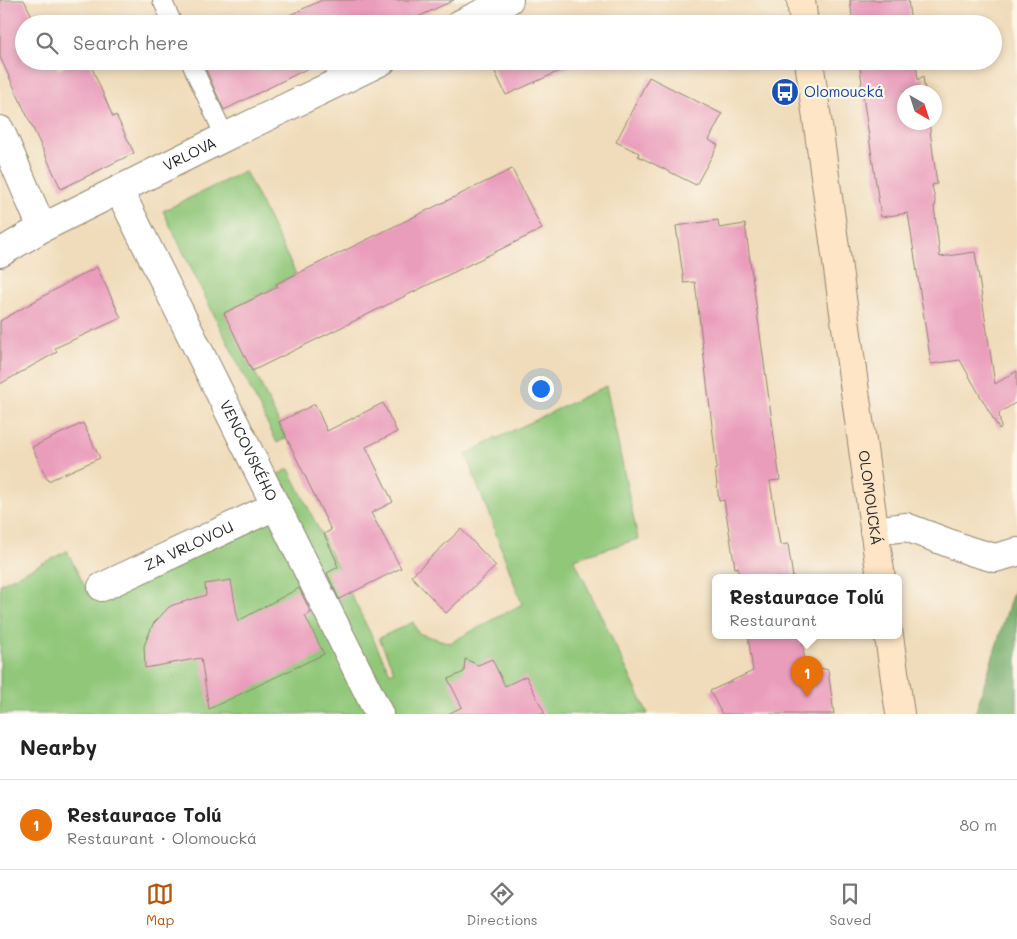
<!DOCTYPE html>
<html lang="en">
<head>
<meta charset="utf-8">
<style>
	:root { --surface:#fff; --page:#f6f6f6; --text:#222; --muted:#767676; --line:#e0e0e0; --accent:#b45309 }
	body { margin:0; font-family:Mali,sans-serif; background:var(--page); color:var(--text) }
	.compass { position:absolute; left:897px; top:85px; width:45px; height:45px; border-radius:50%; background:var(--surface); box-shadow:0 2px 8px #0003; rotate:141deg }
	.you { position:absolute; left:540px; top:388px; width:18px; height:18px; margin:-12px; border:4px solid #fff; border-radius:50%; background:#1a73e8; box-shadow:0 0 0 8px #1a73e833 }
	.badge { display:grid; place-items:center; width:32px; height:32px; border-radius:50%; background:var(--accent); color:#fff; font-size:16px; font-weight:700 }
	.pin { position:absolute; translate:-50% -41px; filter:drop-shadow(0 1px 2px #0008) }
	.pin::after { content:''; position:absolute; top:26px; width:18px; height:15px; background:inherit; clip-path:polygon(0 0,100% 0,50% 100%) }
	.popup { position:absolute; left:712px; top:574px; width:190px; height:65px; box-sizing:border-box; display:grid; place-content:center; border-radius:8px; background:var(--surface); filter:drop-shadow(0 1px 4px #0005); font-size:16px; white-space:nowrap; color:var(--muted) }
	.popup b { font-size:19px; color:var(--text) }
	.popup::after { content:''; position:absolute; left:50%; top:100%; margin-left:-10px; border:10px solid transparent; border-top-color:var(--surface) }
	.list { margin:0; padding:0; list-style:none }
	h2 { display:flex; justify-content:space-between; align-items:center; height:65px; margin:0; padding:0 20px; font-size:21px }
	h2 small { font-size:16px; font-weight:400; color:var(--muted) }
	.list li { display:grid; grid-template-columns:32px 1fr auto; gap:15px; align-items:center; box-sizing:border-box; height:90px; padding:0 20px; border-top:1px solid var(--line) }
	.list b { display:block; font-size:19px; white-space:nowrap }
	.list p { margin:0; font-size:16px; white-space:nowrap; color:var(--muted) }
	.list em { font-size:16px; font-style:normal; color:var(--muted) }
	.icon { flex:none; width:28px; height:28px; fill:none; stroke:currentColor; stroke-width:2; stroke-linecap:round; stroke-linejoin:round }
	.map { position:relative; flex:none; width:1017px; height:714px; overflow:hidden }
	.search { position:absolute; background:var(--surface); box-shadow:0 2px 8px #0003; left:15px; right:15px; top:15px; height:55px; display:flex; align-items:center; gap:12px; box-sizing:border-box; padding:0 18px; border-radius:28px; color:var(--muted); font-size:19px }
	.sheet { height:155px; background:var(--surface) }
	nav { display:flex; justify-content:space-around; align-items:center; box-sizing:border-box; height:70px; border-top:1px solid var(--line); background:var(--surface); font-size:14px; color:var(--muted) }
	nav a { display:grid; justify-items:center; gap:2px }
	nav .on { color:var(--accent) }
	.map>svg:first-child { display:block }
	.green { fill:#90c779; stroke:#5e7952 }
	.forest { fill:#74ac69; stroke:#506c4a }
	.building { fill:#ea9cbb }
	.lines { fill:none; stroke-linecap:round; stroke-linejoin:round }
	.lane-casing { stroke:#8e8472; stroke-width:20 }
	.street-casing { stroke:#8e8472; stroke-width:30 }
	.secondary-casing { stroke:#8e8472; stroke-width:30 }
	.lane { stroke:#fff; stroke-width:18 }
	.street { stroke:#fff; stroke-width:28 }
	.secondary { stroke:#fee5c5; stroke-width:28 }
	.labels { text-anchor:middle; stroke-width:4.5; stroke-linejoin:round; paint-order:stroke }
	.transit-label { font-size:15px; fill:#164399; stroke:#fbf7ec; text-anchor:start }
	.street-label { font-size:15px; fill:#2b2b2b; stroke:#fbf7ec }
</style>
</head>
<body>
<div class="map">
<svg width="1017" height="714" viewBox="0 0 1017 714">
	<rect width="100%" height="100%" fill="#fbf7ec"/>
	<filter id="ink" filterUnits="userSpaceOnUse"><feTurbulence type="fractalNoise" baseFrequency=".02" numOctaves="2"/><feDisplacementMap in="SourceGraphic" scale="10" xChannelSelector="R" yChannelSelector="G"/><feConvolveMatrix kernelMatrix="1 2 1 2 8 2 1 2 1" color-interpolation-filters="sRGB"/></filter>
	<filter id="wash" filterUnits="userSpaceOnUse"><feTurbulence type="fractalNoise" baseFrequency=".0096" numOctaves="4" result="noise"/><feDisplacementMap in="SourceGraphic" scale="20" xChannelSelector="R" yChannelSelector="G"/><feGaussianBlur stdDeviation="1.12" result="paint"/><feColorMatrix in="noise" values="0 0 0 0 0 0 0 0 0 0 0 0 0 0 0 0 0 1.4 0 .05"/><feComposite in="paint" operator="in"/></filter>
	<g filter="url(#wash)">
		<rect width="100%" height="100%" fill="#f0dcba"/>
		<g class="green">
			<polygon points="245,171 296,274 276,284 277,286 224,313 254,370 286,438 277,443 163,211"/>
			<polygon points="606,386 638,539 574,559 648,714 0,714 0,584 67,551 89,595 275,505 264,481 289,469 390,673 394,671 379,638 413,622 418,633 450,643 522,604 466,454 512,431"/>
		</g>
		<polygon class="forest" points="1017,589 1017,714 975,714 1013,592"/>
		<g id="blocks">
			<g class="building">
				<polygon points="0,0 24,0 36,24 24,24 24,61 54,61 58,70 75,61 89,61 113,117 116,115 134,153 61,189 0,57"/>
				<polygon points="322,0 454,0 403,24 278,24 277,21"/>
				<polygon points="850,0 908,0 911,24 853,24"/>
				<polygon points="202,61 323,61 224,110"/>
				<polygon points="490,61 582,61 506,95"/>
				<polygon points="859,61 916,61 918,80 923,76 925,92 904,92 904,122 929,122 937,184 932,185 936,205 934,206 940,257 975,252 995,384 1017,371 1017,402 999,413 1001,428 999,429 960,360 931,364 908,213 881,217 861,83 862,83"/>
				<polygon points="649,77 722,114 709,140 718,145 696,185 638,156 639,153 616,142"/>
				<polygon points="512,169 542,229 252,371 224,313 278,287 276,284"/>
				<polygon points="718,220 719,228 745,224 780,480 770,481 780,545 788,544 793,578 739,578 738,567 735,568 724,500 719,501 715,469 717,468 695,282 684,283 676,226"/>
				<polygon points="97,267 121,318 55,348 57,352 0,384 0,321 72,280"/>
				<polygon points="383,403 397,432 366,447 393,502 371,513 401,568 339,599 327,573 338,567 336,562 337,562 324,534 331,530 279,422 315,404 327,431"/>
				<polygon points="83,423 100,458 48,481 32,447"/>
				<polygon points="461,529 496,566 446,613 411,576"/>
				<polygon points="231,580 238,621 299,588 311,613 305,616 324,654 209,709 201,658 145,668 144,646 153,624 169,607 173,605 206,595 205,584"/>
				<polygon points="748,636 802,636 805,664 828,670 834,714 722,714 710,691 753,671"/>
				<polygon points="465,659 478,665 492,659 505,686 526,676 545,714 448,714 462,707 448,679 464,672"/>
			</g>
		</g>
	</g>
	<g filter="url(#ink)">
		<use href="#blocks" fill-opacity="0" stroke="#8e8472" stroke-width="1"/>
		<g class="lines">
			<g class="lane-casing">
				<g id="lane">
					<polyline points="162,0 173,24"/>
					<polyline points="190,61 225,137"/>
				</g>
			</g>
			<g class="street-casing">
				<g id="street">
					<polyline points="460,24 509,0"/>
					<polyline points="0,130 42,228"/>
					<path id="s1" d="M119,190L379,714"/>
					<path id="s2" d="M0,253L42,228L225,137L382,61"/>
					<polyline points="874,531 906,527 970,551 995,558 1017,552"/>
					<path id="s3" d="M102,587L275,506"/>
				</g>
			</g>
			<g class="secondary-casing">
				<g id="secondary">
					<polyline points="801,0 804,24"/>
					<path id="s4" d="M809,61L881,578"/>
					<polyline points="889,636 900,714"/>
				</g>
			</g>
			<use href="#lane" class="lane"/>
			<use href="#street" class="street"/>
			<use href="#secondary" class="secondary"/>
		</g>
	</g>
	<defs>
		<g id="bus-disc" transform="scale(1.4375)"><circle r="9.5" fill="#1a4fb4" stroke="#fbf7ec"/><path d="M-5-6H5V4H4V6H2V4H-2V6H-4V4H-5ZM-3.5-4V0h7V-4ZM-3.5 1.2v1.5H-2V1.2ZM2 1.2v1.5H3.5V1.2Z" fill="#fff"/></g>
	</defs>
	<g fill-rule="evenodd">
		<use href="#bus-disc" x="785" y="92"/>
	</g>
	<g class="labels">
		<g class="transit-label">
			<text x="804" y="97">Olomoucká</text>
		</g>
		<g class="street-label">
			<text dy="5" stroke="none"><textPath href="#s2" startOffset="214">VRLOVA</textPath></text>
			<text dy="5" stroke="none"><textPath href="#s1" startOffset="291">VENCOVSKÉHO</textPath></text>
			<text dy="5" stroke="none"><textPath href="#s4" startOffset="441">OLOMOUCKÁ</textPath></text>
			<text dy="5" stroke="none"><textPath href="#s3" startOffset="96">ZA VRLOVOU</textPath></text>
		</g>
	</g>
</svg>
<svg class="compass" viewBox="-18 -18 36 36"><path d="M0-13l5 13h-10z" fill="#e53935"/><path d="M0 13l5-13h-10z" fill="#767676"/></svg>
<div class="you"></div>
<div class="pin badge" style="left:807px;top:697px;background:#e8710a">1</div>
<div class="popup"><b>Restaurace Tolú</b>Restaurant</div>
<div class="search"><svg class="icon" aria-label="search" viewBox="0 0 24 24"><circle cx="10" cy="10" r="6"/><path d="M15 15l6 6"/></svg>Search here</div>
</div>
<section class="sheet">
<h2>Nearby<small></small></h2>
<ul class="list">
<li><span class="badge" style="background:#e8710a">1</span><div><b>Restaurace Tolú</b><p>Restaurant · Olomoucká</p></div><em>80 m</em></li>
</ul>
</section>
<nav>
<a class="on"><svg class="icon" aria-label="map" viewBox="0 0 24 24"><path d="M3 6l6-2 6 2 6-2v14l-6 2-6-2-6 2zM9 4v14M15 6v14"/></svg>Map</a>
<a><svg class="icon" aria-label="directions" viewBox="0 0 24 24"><path d="M12 3l9 9-9 9-9-9zM9 14v-3h6M13 9l2 2-2 2"/></svg>Directions</a>
<a><svg class="icon" aria-label="saved" viewBox="0 0 24 24"><path d="M7 4h10v16l-5-4-5 4z"/></svg>Saved</a>
</nav>
</body>
</html>
